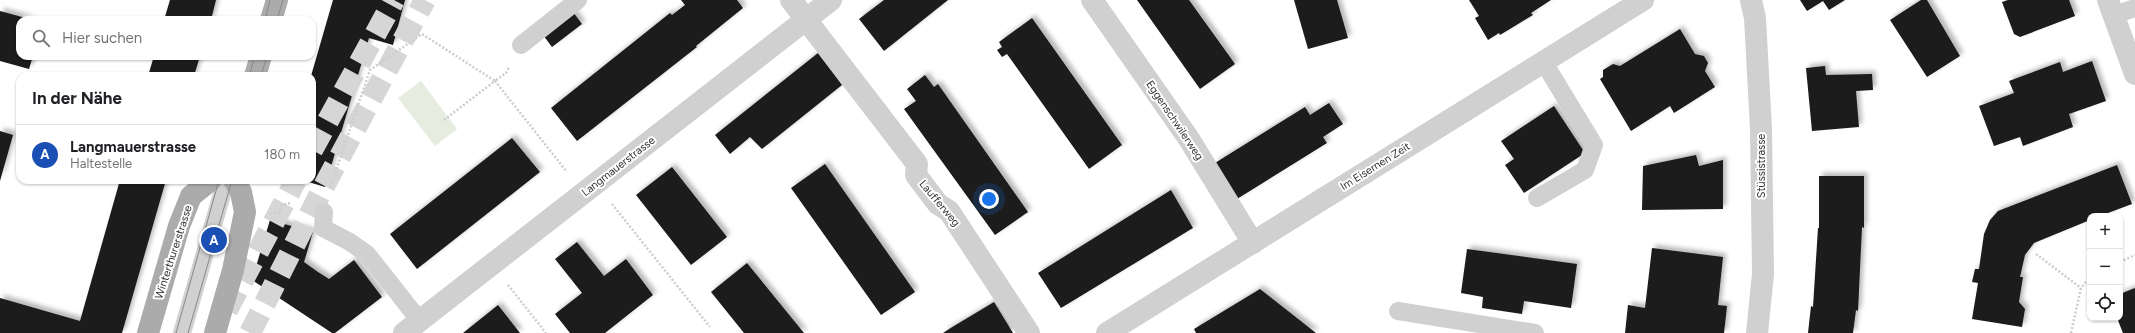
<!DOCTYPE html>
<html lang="de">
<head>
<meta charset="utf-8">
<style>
	:root { --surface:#fff; --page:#f2f2f2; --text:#202124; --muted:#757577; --line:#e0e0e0; --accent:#1a73e8 }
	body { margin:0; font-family:Figtree,sans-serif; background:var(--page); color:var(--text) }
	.controls { position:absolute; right:12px; bottom:12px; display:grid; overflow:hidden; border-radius:8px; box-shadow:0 1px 3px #0004 }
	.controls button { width:36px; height:36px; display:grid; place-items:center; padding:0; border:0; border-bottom:1px solid var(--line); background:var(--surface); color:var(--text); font:20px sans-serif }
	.you { position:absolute; left:989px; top:199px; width:14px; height:14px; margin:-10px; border:3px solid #fff; border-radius:50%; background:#1a73e8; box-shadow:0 0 0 6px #1a73e833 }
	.badge { display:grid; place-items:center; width:26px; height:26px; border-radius:50%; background:var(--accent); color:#fff; font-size:13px; font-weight:700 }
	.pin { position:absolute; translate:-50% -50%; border:2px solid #fff; box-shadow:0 1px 4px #0006 }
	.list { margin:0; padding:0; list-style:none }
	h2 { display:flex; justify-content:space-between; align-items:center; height:52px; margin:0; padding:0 16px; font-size:17px }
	h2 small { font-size:13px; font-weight:400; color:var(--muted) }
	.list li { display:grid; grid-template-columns:26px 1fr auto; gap:12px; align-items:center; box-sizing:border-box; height:60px; padding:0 16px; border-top:1px solid var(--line) }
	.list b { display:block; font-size:15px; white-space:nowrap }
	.list p { margin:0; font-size:13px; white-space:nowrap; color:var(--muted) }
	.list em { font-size:13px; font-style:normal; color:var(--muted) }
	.icon { flex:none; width:22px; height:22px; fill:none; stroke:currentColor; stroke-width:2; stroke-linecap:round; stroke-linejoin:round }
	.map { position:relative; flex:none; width:2135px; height:333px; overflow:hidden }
	.search { position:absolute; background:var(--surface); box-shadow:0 1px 3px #0004; left:16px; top:16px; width:300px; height:44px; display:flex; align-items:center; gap:10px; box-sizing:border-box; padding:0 14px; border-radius:12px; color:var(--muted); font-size:15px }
	.panel { position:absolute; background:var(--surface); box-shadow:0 1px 3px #0004; left:16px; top:72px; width:300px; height:112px; border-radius:12px }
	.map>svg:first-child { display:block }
	.green { fill:#e6ecdf }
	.building { fill:#1a1a1a; filter:url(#shadow) }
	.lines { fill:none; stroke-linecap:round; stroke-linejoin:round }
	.trunk-tunnel { stroke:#d6d6d6; stroke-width:22; stroke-dasharray:22 11; stroke-linecap:butt }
	.path { stroke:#cdcdcd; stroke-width:2.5; stroke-dasharray:2 2; stroke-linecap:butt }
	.service { stroke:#d0d0d0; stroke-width:18 }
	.minor { stroke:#d0d0d0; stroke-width:22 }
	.primary { stroke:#ababab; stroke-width:22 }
	.tram { stroke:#888; stroke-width:1 }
	.labels { text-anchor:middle; stroke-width:4; stroke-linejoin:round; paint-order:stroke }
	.street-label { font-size:11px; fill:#333; stroke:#fff }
</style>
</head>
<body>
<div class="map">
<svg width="2135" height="333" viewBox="0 0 2135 333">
	<defs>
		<filter id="shadow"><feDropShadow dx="3.5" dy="-3.5" stdDeviation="2" flood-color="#0004"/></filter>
	</defs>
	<rect width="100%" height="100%" fill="#fff"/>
	<polygon class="green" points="421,81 457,129 435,146 398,98"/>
	<g class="building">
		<polygon points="170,0 216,0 211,20 164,20"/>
		<polygon points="333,0 405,0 393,45 369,38 325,187 302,180 312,180 311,76"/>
		<polygon points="681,0 737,0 743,8 696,46 697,47 577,141 551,108 670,13 672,15 685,5"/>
		<polygon points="884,0 948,0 884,51 859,19"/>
		<polygon points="1137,0 1189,0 1235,64 1200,89"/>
		<polygon points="1294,0 1337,0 1348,38 1308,49"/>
		<polygon points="1469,0 1551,0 1531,13 1533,15 1500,35 1499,33 1488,40 1475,18 1479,16"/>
		<polygon points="1800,0 1845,0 1829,10 1823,1 1807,11"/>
		<polygon points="1921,0 1927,0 1960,56 1927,77 1890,20"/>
		<polygon points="2008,0 2069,0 2075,16 2020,37 2014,34 2002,2"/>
		<polygon points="0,11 33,20 20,20 20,56 33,56 29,69 0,61"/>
		<polygon points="573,12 582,24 552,47 543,35"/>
		<polygon points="1032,18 1122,145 1089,169 1007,54 1002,57 997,50 1002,47 999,42"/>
		<polygon points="1680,29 1695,54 1704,56 1708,63 1705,71 1715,87 1674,113 1670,106 1631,131 1600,79 1603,77 1603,70 1613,64 1620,66"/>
		<polygon points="818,53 842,85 762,149 750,137 730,154 715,135"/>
		<polygon points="154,56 200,56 194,76 148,76"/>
		<polygon points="2092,61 2106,101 2069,114 2073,127 2023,146 2020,137 1994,146 1979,106 2014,93 2009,81 2060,62 2063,72"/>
		<polygon points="1825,66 1826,75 1872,74 1873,90 1856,91 1859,127 1812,131 1806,68"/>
		<polygon points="925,75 934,87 938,84 1028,212 995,235 904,109 916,101 907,89"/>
		<polygon points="1329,103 1343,124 1323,137 1327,143 1237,199 1215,163 1305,107 1310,115"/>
		<polygon points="1554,106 1585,153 1524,193 1505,165 1514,159 1501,141"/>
		<polygon points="0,131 13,135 0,181"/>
		<polygon points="512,138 540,172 417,269 390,234"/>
		<polygon points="1696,155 1699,166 1723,160 1723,209 1642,210 1643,166"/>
		<polygon points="825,164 915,292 881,315 791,188"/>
		<polygon points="2117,165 2132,204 2100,216 2090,216 2090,220 2034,243 2025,255 2020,277 2023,277 2019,302 2025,309 2022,327 1972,319 1978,283 1972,282 1975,269 1979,269 1984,234 1990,220 1998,211"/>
		<polygon points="672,167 727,237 691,265 636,195"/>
		<polygon points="1819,176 1864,176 1864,228 1862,227 1858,311 1856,310 1853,333 1808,333 1811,306 1813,307 1818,228 1819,228"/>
		<polygon points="120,180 166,180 122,333 0,333 0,298 80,321"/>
		<polygon points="1171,190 1193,228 1061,308 1038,273"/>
		<polygon points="270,220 313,232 304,262 318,272 329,279 354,260 382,297 335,333 332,333 252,280"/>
		<polygon points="577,242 604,276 626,259 653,295 605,333 570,333 555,314 582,293 555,259"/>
		<polygon points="1652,248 1723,257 1718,305 1727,306 1724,333 1625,333 1628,305 1645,308"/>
		<polygon points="1467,249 1577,264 1571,308 1524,301 1522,314 1482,308 1483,297 1461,293"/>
		<polygon points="747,263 804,333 744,333 711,292"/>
		<polygon points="2135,288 2135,333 2123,333 2117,318 2120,318 2120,294"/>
		<polygon points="1260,289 1316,333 1196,333 1194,329"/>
		<polygon points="994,302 1013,333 943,333 949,329"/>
		<polygon points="498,305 520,333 463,333"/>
	</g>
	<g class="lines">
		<g class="trunk-tunnel">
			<polyline points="312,150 394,0"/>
			<polyline points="227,310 296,180"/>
			<polyline points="250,333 324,186 425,0"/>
		</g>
		<g class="path">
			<polyline points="444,120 495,81 567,172"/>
			<polyline points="330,188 370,70 422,34 495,81 506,73 509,67"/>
			<polyline points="612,204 710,327"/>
			<polyline points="270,214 279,213 282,205 290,203"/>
			<polyline points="2036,254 2081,288"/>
			<polyline points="2120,262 2135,255"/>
			<polyline points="508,285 546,333"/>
			<polyline points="2071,333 2081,288 2090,277"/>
		</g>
		<g class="service">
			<polyline points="2114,15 2135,8"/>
			<polyline points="521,45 578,0"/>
			<polyline points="1537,198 1585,170 1594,145 1543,61"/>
			<polyline points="324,212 323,228 350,242 367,254 420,321"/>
			<polyline points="1398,311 1535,333"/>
			<polyline points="182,333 226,180"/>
		</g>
		<g class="minor">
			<polyline points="791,0 917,164 916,175 938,204 949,211 1029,333"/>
			<polyline points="1092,0 1189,139 1253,243"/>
			<polyline points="1751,0 1755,18 1761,129 1763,274 1757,333"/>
			<polyline points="2108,0 2135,74"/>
			<polyline points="404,333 831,0"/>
			<polyline points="1107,333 1643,0"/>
		</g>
		<g class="primary">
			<polyline points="271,20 277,0"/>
			<polyline points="255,76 261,56"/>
			<polyline points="148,333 179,226 191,196 211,180"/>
			<polyline points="215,333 233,270 245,212 241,192 234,180"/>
		</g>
		<g class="tram">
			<polyline points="265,20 270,0"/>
			<polyline points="277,20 283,0"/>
			<polyline points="249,76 255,56"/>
			<polyline points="261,76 267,56"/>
			<polyline points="176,333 219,180"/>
			<polyline points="188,333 232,180"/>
		</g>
	</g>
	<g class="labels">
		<g class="street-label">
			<text transform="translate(1175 120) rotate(56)" y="4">Eggenschwilerweg</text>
			<text transform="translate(618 166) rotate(-38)" y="4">Langmauerstrasse</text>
			<text transform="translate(1375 166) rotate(-32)" y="4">Im Eisernen Zeit</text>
			<text transform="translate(1761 166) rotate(-90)" y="4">Stüssistrasse</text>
			<text transform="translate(940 203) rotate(50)" y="4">Laufferweg</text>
			<text transform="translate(173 252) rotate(-72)" y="4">Winterthurerstrasse</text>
		</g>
	</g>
</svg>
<div class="controls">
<button>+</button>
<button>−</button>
<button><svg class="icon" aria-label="locate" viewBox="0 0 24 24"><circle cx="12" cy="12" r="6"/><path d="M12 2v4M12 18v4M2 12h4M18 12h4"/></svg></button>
</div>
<div class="you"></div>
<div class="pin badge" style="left:214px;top:240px;background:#1a4fb4">A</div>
<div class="search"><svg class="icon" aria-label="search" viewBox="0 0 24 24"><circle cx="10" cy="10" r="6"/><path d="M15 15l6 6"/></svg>Hier suchen</div>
<section class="panel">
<h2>In der Nähe<small></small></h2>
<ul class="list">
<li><span class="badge" style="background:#1a4fb4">A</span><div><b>Langmauerstrasse</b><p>Haltestelle</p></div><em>180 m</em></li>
</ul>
</section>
</div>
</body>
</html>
